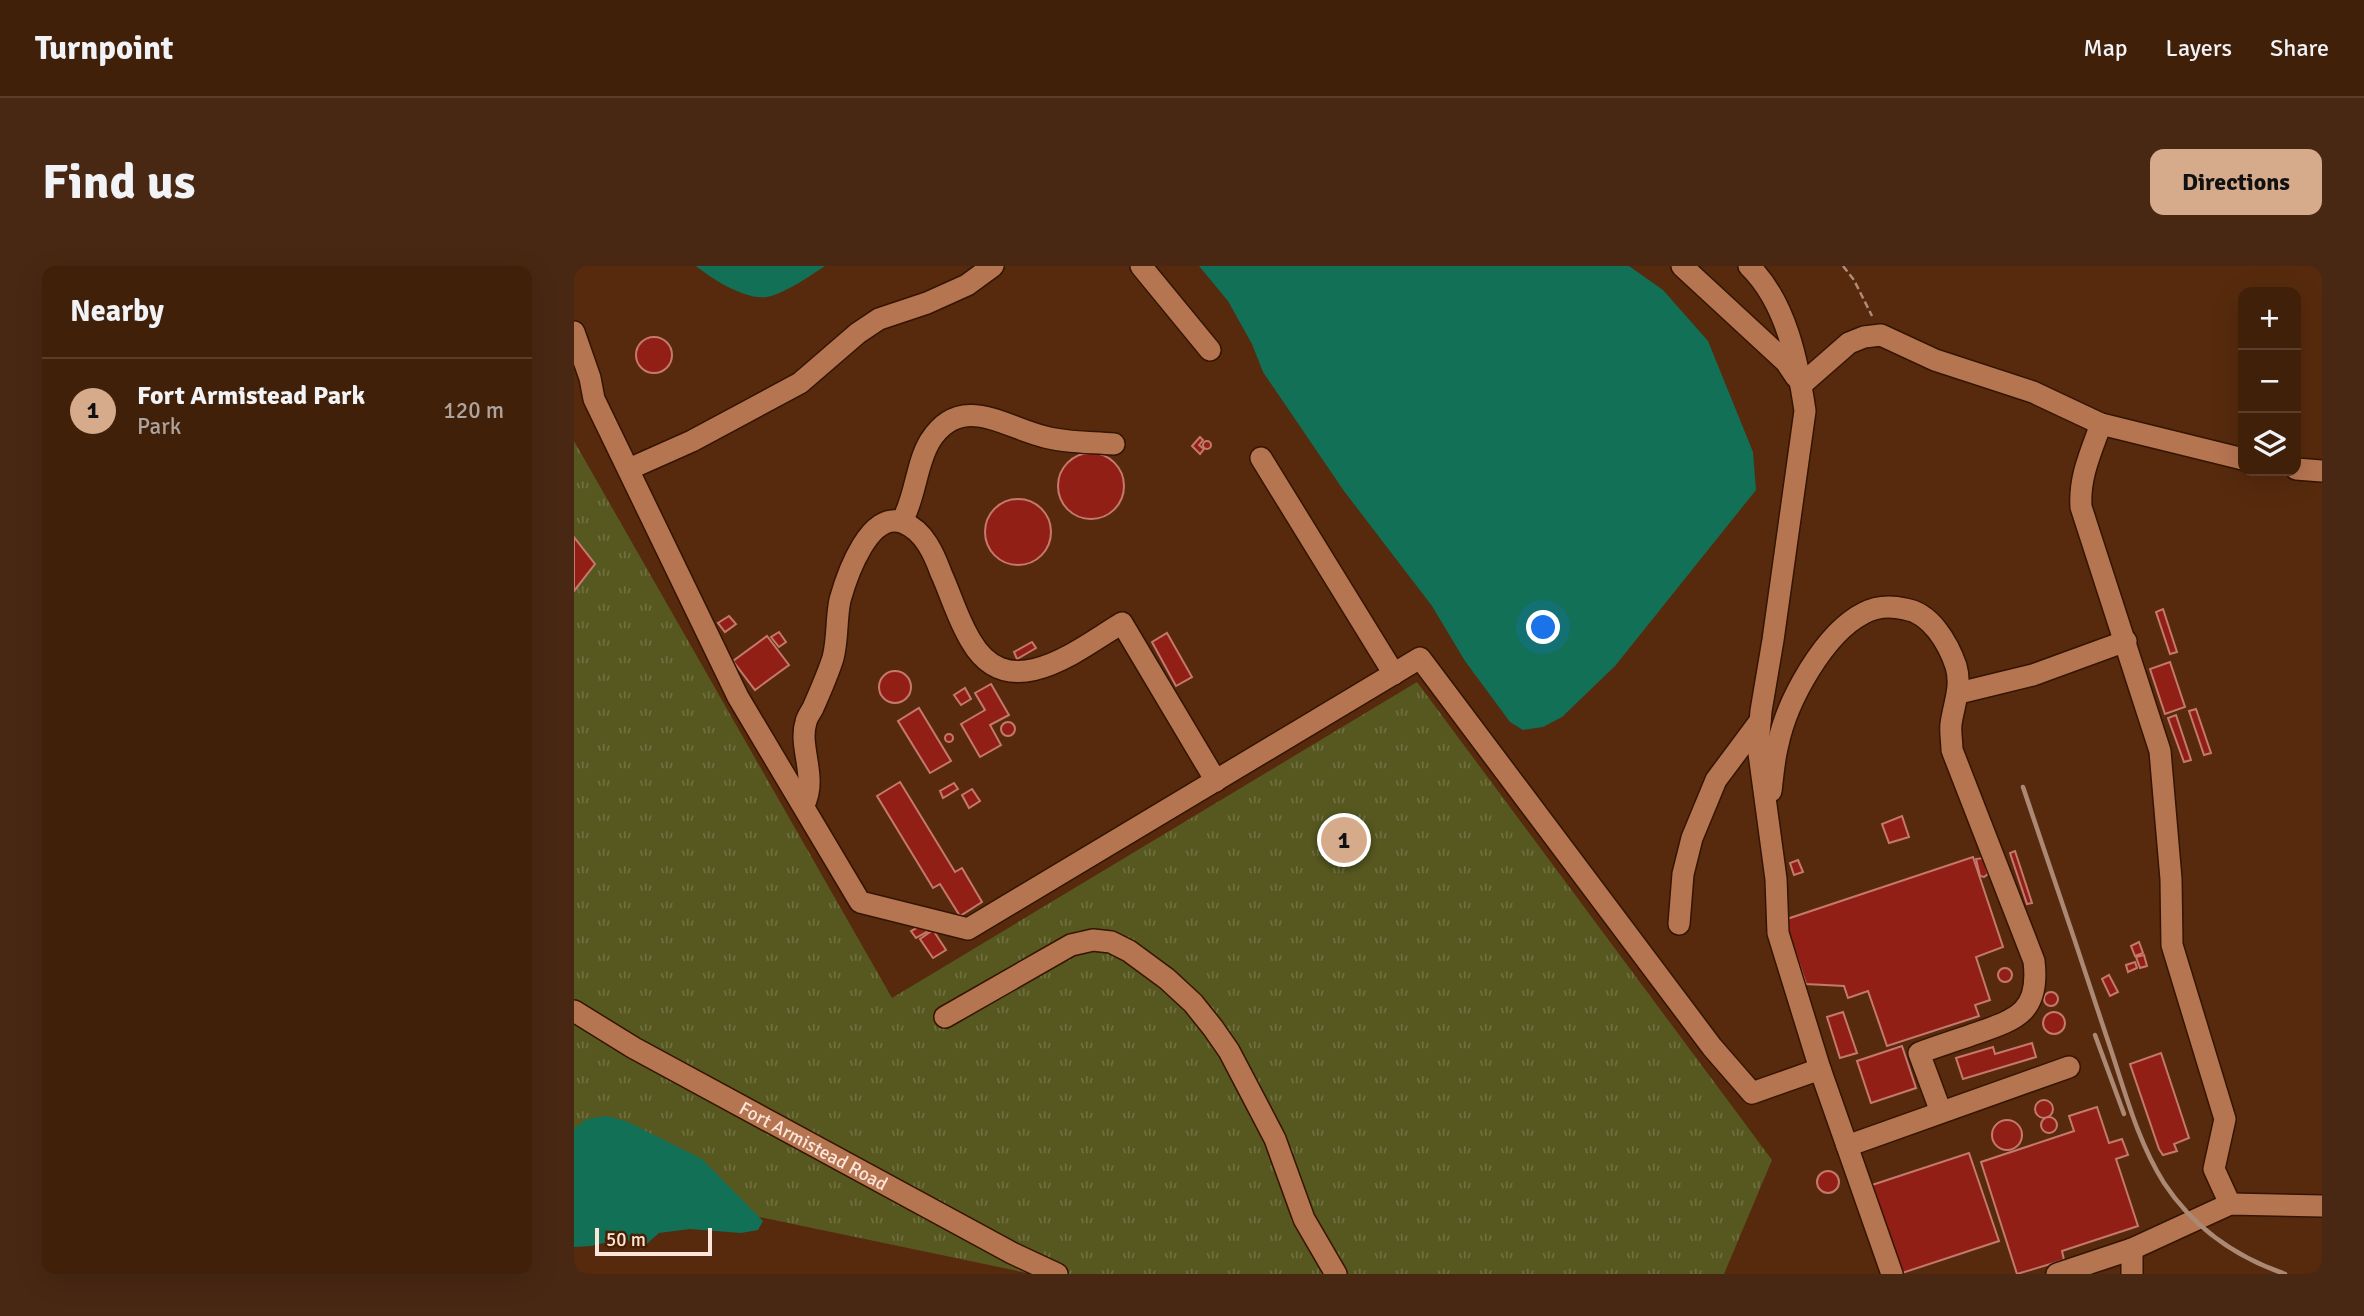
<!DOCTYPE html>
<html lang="en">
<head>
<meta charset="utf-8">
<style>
	:root { --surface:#41200a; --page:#482813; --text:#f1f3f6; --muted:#aea39c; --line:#5a3e2b; --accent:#d6ab8b }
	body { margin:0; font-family:Signika,sans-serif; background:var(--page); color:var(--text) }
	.controls { position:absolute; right:21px; top:21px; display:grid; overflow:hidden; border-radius:14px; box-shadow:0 7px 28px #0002 }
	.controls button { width:63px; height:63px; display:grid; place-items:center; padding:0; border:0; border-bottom:2px solid var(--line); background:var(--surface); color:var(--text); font:35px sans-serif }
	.scale { position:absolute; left:21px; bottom:18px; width:117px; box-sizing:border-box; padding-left:7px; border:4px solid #fce5da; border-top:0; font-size:19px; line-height:24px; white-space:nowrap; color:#fce5da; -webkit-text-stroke:5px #4b1f02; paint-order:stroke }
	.you { position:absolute; left:970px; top:362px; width:24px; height:24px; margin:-18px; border:5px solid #fff; border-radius:50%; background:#1a73e8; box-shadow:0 0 0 10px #1a73e833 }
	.badge { display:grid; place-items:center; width:46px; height:46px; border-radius:50%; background:var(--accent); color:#111; font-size:23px; font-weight:700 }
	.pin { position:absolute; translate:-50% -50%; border:4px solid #fff; box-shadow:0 2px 7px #0006 }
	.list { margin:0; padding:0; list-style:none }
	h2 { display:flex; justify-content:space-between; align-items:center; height:91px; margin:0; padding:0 28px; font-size:30px }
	h2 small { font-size:23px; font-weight:400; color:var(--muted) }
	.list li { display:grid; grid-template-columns:46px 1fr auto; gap:21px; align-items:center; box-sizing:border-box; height:105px; padding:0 28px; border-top:2px solid var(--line) }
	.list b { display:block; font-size:26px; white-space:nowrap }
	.list p { margin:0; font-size:23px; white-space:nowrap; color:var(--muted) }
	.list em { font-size:23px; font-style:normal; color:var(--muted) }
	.icon { flex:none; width:38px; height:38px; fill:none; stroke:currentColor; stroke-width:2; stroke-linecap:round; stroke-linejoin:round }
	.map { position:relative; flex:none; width:1748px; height:1008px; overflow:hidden; border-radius:14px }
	header { display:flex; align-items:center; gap:42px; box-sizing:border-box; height:98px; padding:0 35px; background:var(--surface); border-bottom:2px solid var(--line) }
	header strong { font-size:33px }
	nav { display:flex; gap:38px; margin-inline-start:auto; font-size:24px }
	.intro { display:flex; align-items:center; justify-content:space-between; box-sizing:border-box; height:168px; padding:0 42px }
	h1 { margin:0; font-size:49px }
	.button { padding:18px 32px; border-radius:14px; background:var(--accent); color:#111; font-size:24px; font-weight:700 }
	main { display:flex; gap:42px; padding:0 42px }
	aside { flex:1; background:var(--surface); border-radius:14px; box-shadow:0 7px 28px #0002 }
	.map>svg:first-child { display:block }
	.park { fill:url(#park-tufts) }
	.water { fill:#127057 }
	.building { fill:#921f15; stroke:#c4796d; stroke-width:2 }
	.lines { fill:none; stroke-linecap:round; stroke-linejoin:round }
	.minor-casing { stroke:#341503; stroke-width:24 }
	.path { stroke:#ad8b77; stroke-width:2.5; stroke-dasharray:7 3.5; stroke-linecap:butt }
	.minor { stroke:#b67551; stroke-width:21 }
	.rail { stroke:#ab8975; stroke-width:4.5 }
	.labels { text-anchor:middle; stroke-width:7; stroke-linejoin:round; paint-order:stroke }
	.street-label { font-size:19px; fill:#fce5da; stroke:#4b1f02 }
</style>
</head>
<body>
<header>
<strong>Turnpoint</strong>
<nav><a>Map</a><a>Layers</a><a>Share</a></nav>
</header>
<div class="intro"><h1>Find us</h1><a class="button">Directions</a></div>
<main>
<aside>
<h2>Nearby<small></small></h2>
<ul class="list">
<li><span class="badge">1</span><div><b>Fort Armistead Park</b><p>Park</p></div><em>120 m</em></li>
</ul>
</aside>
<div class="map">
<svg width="1748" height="1008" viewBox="0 0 1748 1008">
	<defs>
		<pattern id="park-tufts" width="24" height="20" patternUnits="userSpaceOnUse" patternTransform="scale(1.75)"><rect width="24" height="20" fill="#575720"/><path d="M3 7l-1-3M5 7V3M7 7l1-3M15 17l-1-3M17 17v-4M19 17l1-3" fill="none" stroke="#706f40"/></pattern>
	</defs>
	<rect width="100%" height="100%" fill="#572a0d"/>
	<polygon class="park" points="0,175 318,732 843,416 1198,894 1150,1008 458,1008 61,925 0,885"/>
	<g class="water">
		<path d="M122,0H251C234,11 216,24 197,30C175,37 138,13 122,0Z"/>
		<polygon points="625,0 1055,0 1089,24 1134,75 1179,186 1182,224 1041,400 988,451 969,461 949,464 936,456 891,395 858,340 770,225 689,106 678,78 654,35"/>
		<polygon points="33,850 54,856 128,893 189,955 184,964 167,967 116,963 85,967 67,983 51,972 17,980 0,981 0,863 13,853"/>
	</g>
	<g class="building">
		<circle cx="80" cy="89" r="18"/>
		<polygon points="626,171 629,174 625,179 630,183 626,188 618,180"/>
		<circle cx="633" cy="179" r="4"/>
		<circle cx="517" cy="220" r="33"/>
		<circle cx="444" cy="266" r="33"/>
		<polygon points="0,271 21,298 0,325"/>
		<polygon points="1589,343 1603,386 1596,388 1582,346"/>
		<polygon points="155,350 162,358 151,366 144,357"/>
		<polygon points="205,366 212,376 205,381 197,371"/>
		<polygon points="593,367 618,411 602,420 578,376"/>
		<polygon points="193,370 215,399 181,424 159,395"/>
		<polygon points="458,376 462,382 443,393 440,386"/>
		<polygon points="1596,396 1611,441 1591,448 1576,403"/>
		<circle cx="321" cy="421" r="16"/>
		<polygon points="417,418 435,449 416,459 427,479 406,491 387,458 411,444 401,427"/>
		<polygon points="391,422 397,433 387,439 380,429"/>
		<polygon points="345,442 377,495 356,507 324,455"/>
		<polygon points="1622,443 1637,487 1630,489 1615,445"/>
		<polygon points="1602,449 1617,494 1610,496 1594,452"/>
		<circle cx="434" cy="463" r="7"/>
		<circle cx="375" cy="472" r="4"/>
		<polygon points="326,516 381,606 388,602 408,636 386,650 366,618 359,622 303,530"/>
		<polygon points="380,517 384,523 369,532 366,525"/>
		<polygon points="398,523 406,535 395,542 388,529"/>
		<polygon points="1328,550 1335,571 1315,577 1308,558"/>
		<polygon points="1441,585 1458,637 1453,638 1436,587"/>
		<polygon points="1399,591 1429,681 1402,691 1416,734 1401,739 1405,750 1313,780 1294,725 1274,732 1270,720 1232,718 1210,654"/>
		<polygon points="1409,592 1414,608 1410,611 1406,610 1402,593"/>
		<polygon points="1224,594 1229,606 1220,609 1216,597"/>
		<polygon points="348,659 353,666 342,672 337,665"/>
		<polygon points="359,664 372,684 359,692 346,673"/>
		<polygon points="1565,676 1569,687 1561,690 1557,680"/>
		<polygon points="1570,689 1573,700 1566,702 1562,691"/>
		<polygon points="1561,696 1563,702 1554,706 1552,699"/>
		<circle cx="1431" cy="709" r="7"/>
		<polygon points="1535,709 1544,726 1536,730 1528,713"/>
		<circle cx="1477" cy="733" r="7"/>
		<polygon points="1269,746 1283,787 1266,792 1253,751"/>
		<circle cx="1480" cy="757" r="11"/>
		<polygon points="1458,777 1462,791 1389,813 1382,792 1419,781 1421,788"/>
		<polygon points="1328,780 1342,822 1297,837 1283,795"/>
		<polygon points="1587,787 1615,872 1600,878 1603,885 1589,889 1585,883 1556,798"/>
		<circle cx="1470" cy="843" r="9"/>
		<polygon points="1523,841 1535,877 1548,873 1554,889 1542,893 1564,960 1488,985 1490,994 1443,1008 1407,896 1500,865 1495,850"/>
		<circle cx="1475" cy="859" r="8"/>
		<circle cx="1433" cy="869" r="15"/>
		<polygon points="1395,887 1425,975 1325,1008 1295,920"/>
		<circle cx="1254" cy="916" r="11"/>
	</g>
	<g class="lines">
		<g class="minor-casing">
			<g id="minor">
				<polyline points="567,0 636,84"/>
				<polyline points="1108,0 1212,96 1222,111"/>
				<path d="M0,66L16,112L20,133L164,431L286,636L394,663L846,392L1138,781L1178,827L1246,803L1204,667L1202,613L1184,480L1187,445L1199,374L1231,145C1224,96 1212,36 1175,0"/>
				<path d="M1227,119L1275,77L1290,71L1307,69L1361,94L1459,126L1527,158C1517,186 1505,211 1507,241L1586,485L1597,613L1598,679L1651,853L1640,903L1656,938"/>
				<polyline points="1527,158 1669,193"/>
				<polyline points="687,192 820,408"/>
				<polyline points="55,203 118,175 226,117 284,67 305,53 353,37 393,19 419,0"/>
				<polyline points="1722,203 1748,205"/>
				<path d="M328,255C342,230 342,198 356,175C387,126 430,161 471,171C493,177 517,176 540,178"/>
				<polyline points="1385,427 1459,409 1552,375"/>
				<path d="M1197,525C1199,509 1200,493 1204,478C1213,435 1250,367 1290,347C1303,340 1318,340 1331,343C1357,347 1374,377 1382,400C1388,421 1380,437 1377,458C1376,466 1378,476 1378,484L1460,695C1466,745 1444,753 1403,767C1383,774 1364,780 1345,787L1367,846"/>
				<path d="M230,539C244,511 224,481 232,456C233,451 237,446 239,442C246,426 254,408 259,392C264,373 262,353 266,334C273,309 296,242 330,257C350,265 360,288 367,307C377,329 384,354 397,375C435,441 505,383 548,357L642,515"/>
				<polyline points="1105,658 1109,608 1118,572 1142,514 1186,455"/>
				<path id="s1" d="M0,745L60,782L438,987L483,1008"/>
				<polyline points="371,751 497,679 519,674 537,676 555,685 593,713 619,737 639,762 655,785 701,873 730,953 762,1008"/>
				<polyline points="1246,803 1318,1008"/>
				<polyline points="1273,880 1495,801"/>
				<polyline points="1483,1008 1558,983 1656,938 1748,940"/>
				<polyline points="1558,1008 1558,983"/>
			</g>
		</g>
		<polyline class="path" points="1269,0 1280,14 1298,50"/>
		<use href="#minor" class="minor"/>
		<g class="rail">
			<path d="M1449,521C1477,604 1505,686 1532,769C1549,818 1562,873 1590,917C1619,961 1662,991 1711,1008"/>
			<polyline points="1521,769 1550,848"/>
		</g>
	</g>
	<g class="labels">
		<g class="street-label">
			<text dy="7" stroke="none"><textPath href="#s1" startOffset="275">Fort Armistead Road</textPath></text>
		</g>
	</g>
</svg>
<div class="controls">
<button>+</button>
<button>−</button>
<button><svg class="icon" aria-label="layers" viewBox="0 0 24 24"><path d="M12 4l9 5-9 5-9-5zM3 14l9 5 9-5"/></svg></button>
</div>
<div class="scale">50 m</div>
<div class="you"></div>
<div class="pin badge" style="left:770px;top:574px">1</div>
</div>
</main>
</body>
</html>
